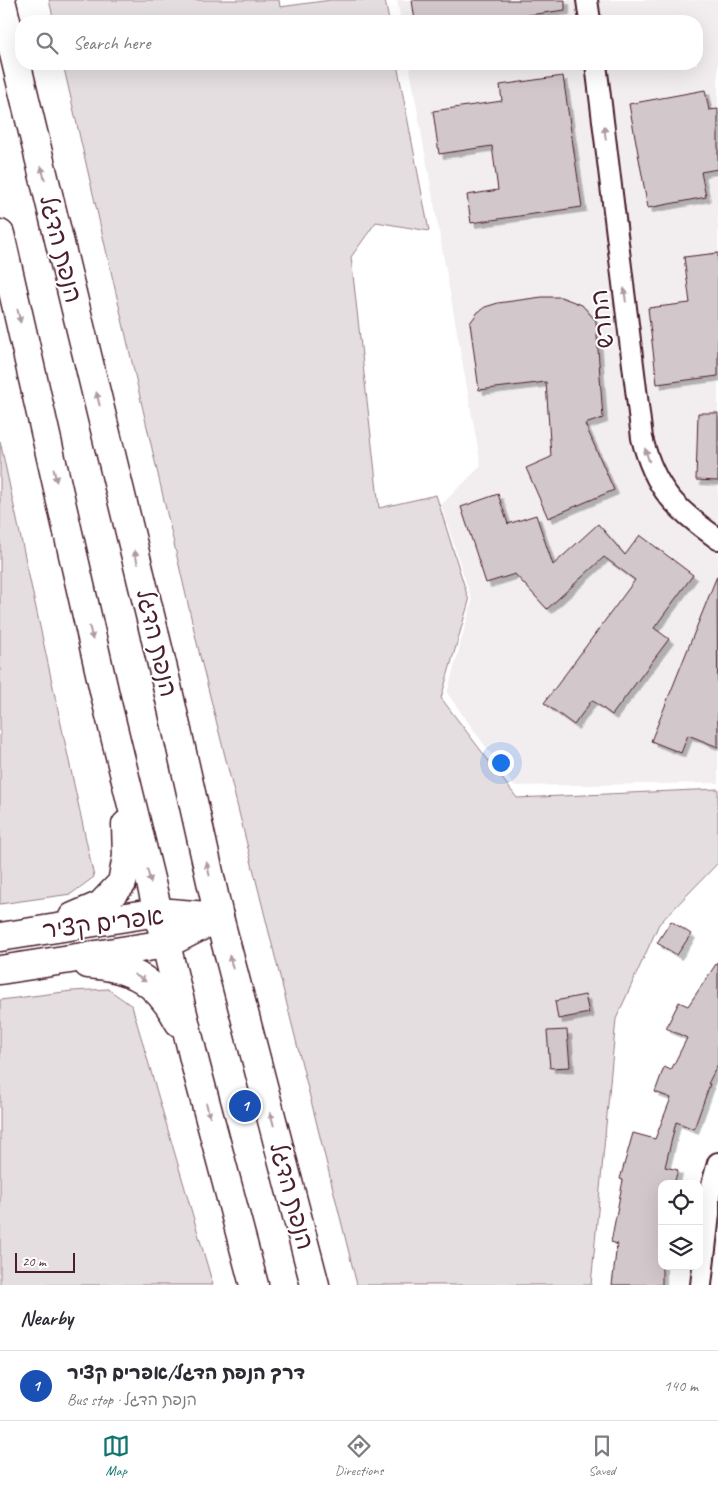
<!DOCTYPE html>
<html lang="en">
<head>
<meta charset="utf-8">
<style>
	:root { --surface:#fff; --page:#f7f7f7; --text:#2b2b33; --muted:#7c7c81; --line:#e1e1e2; --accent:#0f766e }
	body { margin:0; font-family:Caveat,"Playpen Sans Hebrew",sans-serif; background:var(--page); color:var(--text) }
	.controls { position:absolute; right:15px; bottom:15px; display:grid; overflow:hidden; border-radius:10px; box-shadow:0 5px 20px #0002 }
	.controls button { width:45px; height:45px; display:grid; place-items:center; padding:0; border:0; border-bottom:1px solid var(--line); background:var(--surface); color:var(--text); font:25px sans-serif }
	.scale { position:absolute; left:15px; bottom:12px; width:60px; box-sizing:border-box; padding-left:5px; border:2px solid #4a1f2b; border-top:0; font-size:14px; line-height:18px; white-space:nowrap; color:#4a1f2b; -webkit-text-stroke:4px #fff; paint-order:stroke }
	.you { position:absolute; left:500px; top:762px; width:18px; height:18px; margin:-12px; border:4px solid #fff; border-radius:50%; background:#1a73e8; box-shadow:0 0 0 8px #1a73e833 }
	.badge { display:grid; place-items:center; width:32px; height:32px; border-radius:50%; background:var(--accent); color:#fff; font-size:16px; font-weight:700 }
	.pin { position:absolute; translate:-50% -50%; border:2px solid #fff; box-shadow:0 1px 5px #0006 }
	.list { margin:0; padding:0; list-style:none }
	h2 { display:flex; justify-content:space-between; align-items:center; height:65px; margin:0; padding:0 20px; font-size:21px }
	h2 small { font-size:16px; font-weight:400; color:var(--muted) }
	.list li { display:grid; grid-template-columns:32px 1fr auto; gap:15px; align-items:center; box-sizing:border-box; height:70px; padding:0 20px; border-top:1px solid var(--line) }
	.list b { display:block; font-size:19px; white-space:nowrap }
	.list p { margin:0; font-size:16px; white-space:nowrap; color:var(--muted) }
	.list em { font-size:16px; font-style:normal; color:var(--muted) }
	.icon { flex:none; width:28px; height:28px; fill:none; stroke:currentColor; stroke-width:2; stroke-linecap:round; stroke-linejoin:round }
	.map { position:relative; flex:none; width:718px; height:1285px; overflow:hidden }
	.search { position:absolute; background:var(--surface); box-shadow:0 5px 20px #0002; left:15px; right:15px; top:15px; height:55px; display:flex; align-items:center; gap:12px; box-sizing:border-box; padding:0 18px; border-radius:20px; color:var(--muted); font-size:19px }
	.sheet { height:135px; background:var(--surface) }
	nav { display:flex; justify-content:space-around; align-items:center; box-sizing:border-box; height:70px; border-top:1px solid var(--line); background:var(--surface); font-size:14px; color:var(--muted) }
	nav a { display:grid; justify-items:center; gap:2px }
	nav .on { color:var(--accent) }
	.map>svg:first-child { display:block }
	.built { fill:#f2eeef }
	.green { fill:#e5dee0; stroke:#987e86 }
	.building { fill:#d2c7cb; stroke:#4a1f2b; filter:url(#shadow) }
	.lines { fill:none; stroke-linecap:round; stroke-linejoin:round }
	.street-casing { stroke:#4a1f2b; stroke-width:24 }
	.secondary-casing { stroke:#4a1f2b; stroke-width:31 }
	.street { stroke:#fff; stroke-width:20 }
	.secondary { stroke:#fff; stroke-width:28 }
	.oneway { fill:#ae9aa0 }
	.labels { text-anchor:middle; stroke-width:4; stroke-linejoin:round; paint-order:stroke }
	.street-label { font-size:24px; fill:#4a1f2b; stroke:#fff }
</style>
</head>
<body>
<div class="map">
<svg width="718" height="1285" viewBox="0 0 718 1285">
	<defs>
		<filter id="shadow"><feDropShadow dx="4.5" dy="4.5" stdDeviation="0" flood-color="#0004"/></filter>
	</defs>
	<rect width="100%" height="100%" fill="#fff"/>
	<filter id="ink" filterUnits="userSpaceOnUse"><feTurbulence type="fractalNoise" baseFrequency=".02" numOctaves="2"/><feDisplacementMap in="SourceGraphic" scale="10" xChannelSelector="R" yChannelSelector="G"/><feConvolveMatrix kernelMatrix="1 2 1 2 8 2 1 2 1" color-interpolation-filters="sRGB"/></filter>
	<g filter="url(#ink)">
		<polygon class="built" points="397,0 718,0 718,783 514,786 447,693 472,601 441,505 481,466 409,64 697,64 697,21 401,21"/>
		<g class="green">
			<polygon points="49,0 279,0 280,7 331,0 385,0 389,21 54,21"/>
			<polygon points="63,64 397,64 429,231 376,222 351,257 379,508 436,495 469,601 441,698 517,798 718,789 718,863 659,924 616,1019 591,1285 357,1285 200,656"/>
			<polygon points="0,441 94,877 71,894 0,904"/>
			<polygon points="108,989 132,1006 213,1285 0,1285 0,1000 72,991"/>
		</g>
		<g class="building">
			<polygon points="412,0 565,0 565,10 493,20 494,21 415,21"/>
			<polygon points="563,76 582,207 471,223 467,195 498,190 492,146 439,154 433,111 502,101 500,85"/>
			<polygon points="705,90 709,110 718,109 718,169 701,172 706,197 648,208 629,104"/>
			<polygon points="718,253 718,376 657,384 648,308 690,303 684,257"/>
			<polygon points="542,297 561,297 582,305 596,321 603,418 585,424 614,490 548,518 526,468 551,457 546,382 479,390 470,323 478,312 485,307 498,303"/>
			<polygon points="698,413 718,413 718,481 696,480"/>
			<polygon points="498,494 508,524 536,515 553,565 598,524 625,555 640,535 693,575 654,628 669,639 612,715 592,700 574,725 544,703 635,580 604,557 547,609 515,574 486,583 461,507"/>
			<polygon points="717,576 718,747 688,735 681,753 651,741"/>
			<polygon points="671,921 691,934 677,955 657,943"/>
			<polygon points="718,961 718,1064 708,1084 710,1084 694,1129 676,1122 665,1167 678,1170 674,1184 662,1184 662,1285 612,1285 617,1244 611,1242 623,1180 620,1179 633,1133 655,1139 671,1098 655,1092 664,1067 671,1070 687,1038 666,1028 679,1002 688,1006"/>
			<polygon points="585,995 589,1013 558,1019 555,1001"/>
			<polygon points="567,1030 570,1067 550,1068 547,1031"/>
		</g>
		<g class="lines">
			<g class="street-casing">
				<g id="street">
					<polyline points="587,0 590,21"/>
					<path d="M596,64L642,438C655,490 676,509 718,539"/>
					<polyline points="701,1285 709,1214 709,1196 718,1163"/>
				</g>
			</g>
			<g class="secondary-casing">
				<g id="secondary">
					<polyline points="1,0 165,677 219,917 315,1285"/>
					<polyline points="0,234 105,695 195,1063 254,1285"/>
					<polyline points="73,917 101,905 122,883 127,856 126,825"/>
					<polyline points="0,937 158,912 219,917"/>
					<path d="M88,964C133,967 158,982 179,1022"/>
					<polyline points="0,970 166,944 219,917"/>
				</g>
			</g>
			<use href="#street" class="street"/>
			<use href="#secondary" class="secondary"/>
		</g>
		<defs><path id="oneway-solid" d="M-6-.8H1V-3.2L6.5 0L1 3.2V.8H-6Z" transform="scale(1.25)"/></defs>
		<g class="oneway">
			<use href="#oneway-solid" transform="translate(605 133) rotate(-97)"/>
			<use href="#oneway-solid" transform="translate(43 173) rotate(-104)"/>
			<use href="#oneway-solid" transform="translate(625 295) rotate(-97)"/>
			<use href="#oneway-solid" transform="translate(19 316) rotate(77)"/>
			<use href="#oneway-solid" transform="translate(98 399) rotate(-104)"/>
			<use href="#oneway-solid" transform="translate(647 455) rotate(-108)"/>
			<use href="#oneway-solid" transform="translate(55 475) rotate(77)"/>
			<use href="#oneway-solid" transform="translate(136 557) rotate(-104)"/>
			<use href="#oneway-solid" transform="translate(91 633) rotate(77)"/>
			<use href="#oneway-solid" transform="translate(208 869) rotate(-103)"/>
			<use href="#oneway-solid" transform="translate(149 876) rotate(76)"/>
			<use href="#oneway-solid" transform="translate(231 962) rotate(-105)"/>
			<use href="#oneway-solid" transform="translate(140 978) rotate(31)"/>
			<use href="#oneway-solid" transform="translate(208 1110) rotate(75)"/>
			<use href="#oneway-solid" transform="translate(272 1119) rotate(-105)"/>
		</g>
	</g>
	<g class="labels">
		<g class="street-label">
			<text transform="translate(61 249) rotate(76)" y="8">הנפת הדגל</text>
			<text transform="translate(602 319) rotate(-97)" y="8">החרש</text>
			<text transform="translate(157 643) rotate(77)" y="8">הנפת הדגל</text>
			<text transform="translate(103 923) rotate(-7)" y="8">אפרים קציר</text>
			<text transform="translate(292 1196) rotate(75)" y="8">הנפת הדגל</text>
		</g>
	</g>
</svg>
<div class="controls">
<button><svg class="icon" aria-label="locate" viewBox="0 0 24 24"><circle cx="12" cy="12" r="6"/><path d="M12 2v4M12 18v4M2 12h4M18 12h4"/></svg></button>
<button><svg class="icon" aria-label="layers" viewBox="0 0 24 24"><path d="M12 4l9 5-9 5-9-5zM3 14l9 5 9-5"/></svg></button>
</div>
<div class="scale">20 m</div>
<div class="you"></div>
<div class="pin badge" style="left:245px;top:1106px;background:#1a4fb4">1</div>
<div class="search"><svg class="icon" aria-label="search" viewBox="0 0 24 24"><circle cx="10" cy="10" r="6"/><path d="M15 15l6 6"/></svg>Search here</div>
</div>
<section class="sheet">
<h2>Nearby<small></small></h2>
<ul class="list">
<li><span class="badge" style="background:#1a4fb4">1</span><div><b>דרך הנפת הדגל/אפרים קציר</b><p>Bus stop · הנפת הדגל</p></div><em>140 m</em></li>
</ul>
</section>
<nav>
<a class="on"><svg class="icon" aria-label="map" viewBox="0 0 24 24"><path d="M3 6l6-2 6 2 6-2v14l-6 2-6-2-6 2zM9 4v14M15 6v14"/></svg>Map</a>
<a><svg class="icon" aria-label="directions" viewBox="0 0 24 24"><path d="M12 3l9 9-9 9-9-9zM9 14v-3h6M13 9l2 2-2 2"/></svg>Directions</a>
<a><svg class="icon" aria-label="saved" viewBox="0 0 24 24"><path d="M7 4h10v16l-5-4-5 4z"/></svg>Saved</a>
</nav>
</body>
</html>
